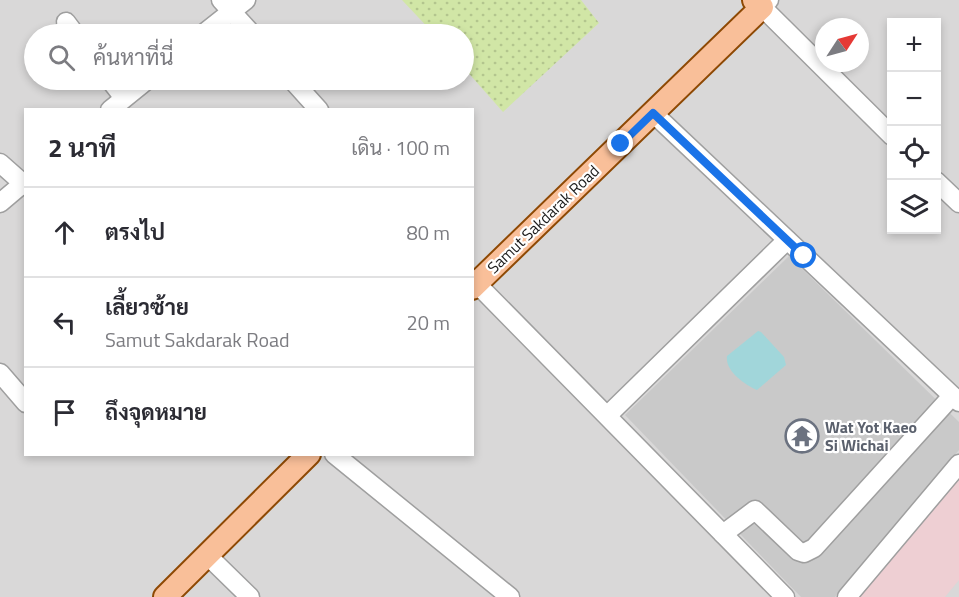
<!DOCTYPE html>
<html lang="th">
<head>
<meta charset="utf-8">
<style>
	:root { --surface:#fff; --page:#f7f7f7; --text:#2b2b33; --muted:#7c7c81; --line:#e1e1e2 }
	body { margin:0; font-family:"Titillium Web",Sarabun,sans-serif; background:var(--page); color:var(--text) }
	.controls { position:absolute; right:18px; top:18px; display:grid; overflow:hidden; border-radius:0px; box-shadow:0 3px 9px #0003 }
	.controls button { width:54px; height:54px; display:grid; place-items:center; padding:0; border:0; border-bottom:2px solid var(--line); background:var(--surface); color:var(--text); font:30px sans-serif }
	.compass { position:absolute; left:815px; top:18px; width:54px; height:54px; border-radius:50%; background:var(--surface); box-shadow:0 3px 9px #0003; rotate:54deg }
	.stop { position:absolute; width:18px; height:18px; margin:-14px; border:4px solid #1a73e8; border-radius:50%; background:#fff }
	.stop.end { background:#1a73e8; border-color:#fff; box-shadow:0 2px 6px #0008 }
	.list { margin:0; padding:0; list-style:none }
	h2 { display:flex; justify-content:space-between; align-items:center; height:78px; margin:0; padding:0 24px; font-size:26px }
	h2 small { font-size:20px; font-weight:400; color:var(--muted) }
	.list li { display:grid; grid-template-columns:39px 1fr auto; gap:18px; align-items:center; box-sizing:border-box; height:90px; padding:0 24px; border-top:2px solid var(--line) }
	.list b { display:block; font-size:22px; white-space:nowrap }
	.list p { margin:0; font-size:20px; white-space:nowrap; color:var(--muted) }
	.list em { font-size:20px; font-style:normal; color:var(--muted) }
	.icon { flex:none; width:33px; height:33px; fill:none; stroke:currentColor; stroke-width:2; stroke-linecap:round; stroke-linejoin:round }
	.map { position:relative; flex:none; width:959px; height:597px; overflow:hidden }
	.search { position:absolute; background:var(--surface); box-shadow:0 3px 9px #0003; left:24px; top:24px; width:450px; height:66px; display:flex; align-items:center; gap:15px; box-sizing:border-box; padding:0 21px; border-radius:33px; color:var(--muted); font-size:22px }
	.panel { position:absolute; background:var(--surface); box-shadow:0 3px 9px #0003; left:24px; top:108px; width:450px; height:348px; border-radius:0px }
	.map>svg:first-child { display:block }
	.residential { fill:#d9d8d8; fill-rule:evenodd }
	.commercial { fill:#eecfd3 }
	.religious { fill:#c9c9c9 }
	.grass { fill:url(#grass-dots) }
	.water { fill:#a1d6da }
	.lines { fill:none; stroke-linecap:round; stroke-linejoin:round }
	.minor-casing { stroke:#9f9f9f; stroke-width:21 }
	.major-casing { stroke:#8e4904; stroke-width:26 }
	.minor { stroke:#fff; stroke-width:18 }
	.major { stroke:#f9bf99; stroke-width:22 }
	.route { stroke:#1a73e8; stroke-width:8 }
	.labels { text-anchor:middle; stroke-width:4.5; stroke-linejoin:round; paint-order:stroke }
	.street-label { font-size:16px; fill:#1b1b1b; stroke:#fff }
	.worship-label { font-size:16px; font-weight:bold; fill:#5b616d; stroke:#fff; text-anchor:start }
</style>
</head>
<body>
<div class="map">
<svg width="959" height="597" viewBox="0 0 959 597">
	<defs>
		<pattern id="grass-dots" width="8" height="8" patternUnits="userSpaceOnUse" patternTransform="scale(1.5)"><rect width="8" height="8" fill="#d1e6a6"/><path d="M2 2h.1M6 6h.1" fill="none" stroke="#b3c58e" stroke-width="1.8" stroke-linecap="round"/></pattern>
	</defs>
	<rect width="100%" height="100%" fill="#ece6e0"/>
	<path class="residential" d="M0,0H959V597H0ZM892,22H936V230H892ZM824,27H860V63H824ZM34,34H464V80H34ZM26,110H472V454H26Z"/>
	<polygon class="commercial" points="959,479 959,580 945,597 858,597"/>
	<polygon class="religious" points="789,256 959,422 959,450 835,597 801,597 625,415"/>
	<polygon class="grass" points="402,0 581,0 599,23 503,112 464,68 464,34 434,34"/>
	<path class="water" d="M758,331L761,332L784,357L786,365L757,390C744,384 725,371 727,356Z"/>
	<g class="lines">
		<g class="minor-casing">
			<g id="minor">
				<polyline points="221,0 252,34"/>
				<polyline points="769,0 762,7 892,136"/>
				<polyline points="66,22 75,34"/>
				<polyline points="203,34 246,0"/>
				<polyline points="110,80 124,98"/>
				<polyline points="292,80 319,110"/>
				<polyline points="110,110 147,80"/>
				<polyline points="653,113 959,402"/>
				<polyline points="0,163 26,186"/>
				<polyline points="936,181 959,203"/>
				<polyline points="0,203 26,181"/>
				<polyline points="472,279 785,597"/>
				<polyline points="0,373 26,403"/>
				<polyline points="608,415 787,240"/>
				<polyline points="334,454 510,597"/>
				<polyline points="723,534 755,510 798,551 804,553 814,548 952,396"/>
				<polyline points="207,555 250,597"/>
				<polyline points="847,597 959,464"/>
			</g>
		</g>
		<g class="major-casing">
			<g id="major">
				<polyline points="472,288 762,7 754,0"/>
				<polyline points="165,597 309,454"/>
			</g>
		</g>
		<use href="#minor" class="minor"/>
		<use href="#major" class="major"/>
	</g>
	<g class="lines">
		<polyline class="route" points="621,144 653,113 804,256"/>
	</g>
	<defs>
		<g id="temple-ring" transform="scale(1.725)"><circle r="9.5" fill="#fff" stroke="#6b7280" stroke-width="1.5"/><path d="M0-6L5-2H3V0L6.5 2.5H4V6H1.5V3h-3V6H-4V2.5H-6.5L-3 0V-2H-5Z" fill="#6b7280"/></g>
	</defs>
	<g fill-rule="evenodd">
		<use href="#temple-ring" x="802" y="436"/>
	</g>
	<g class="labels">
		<g class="street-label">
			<text transform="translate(543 219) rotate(-44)" y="6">Samut Sakdarak Road</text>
		</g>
		<g class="worship-label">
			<text x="825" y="433">Wat Yot Kaeo<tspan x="825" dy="18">Si Wichai</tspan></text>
		</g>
	</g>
</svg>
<div class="controls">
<button>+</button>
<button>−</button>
<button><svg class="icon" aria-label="locate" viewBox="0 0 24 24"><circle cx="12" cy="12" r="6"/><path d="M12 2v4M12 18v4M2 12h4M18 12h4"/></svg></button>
<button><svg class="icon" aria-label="layers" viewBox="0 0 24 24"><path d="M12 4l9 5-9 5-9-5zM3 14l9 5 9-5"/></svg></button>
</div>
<svg class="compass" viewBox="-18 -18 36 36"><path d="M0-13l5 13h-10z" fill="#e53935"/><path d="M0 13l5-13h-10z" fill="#7c7c81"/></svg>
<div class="stop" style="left:804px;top:256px"></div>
<div class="stop end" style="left:621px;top:144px"></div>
<div class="search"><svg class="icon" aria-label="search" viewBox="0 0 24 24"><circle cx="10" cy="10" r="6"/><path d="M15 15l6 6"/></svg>ค้นหาที่นี่</div>
<section class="panel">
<h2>2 นาที<small>เดิน · 100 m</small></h2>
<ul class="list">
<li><svg class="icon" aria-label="ahead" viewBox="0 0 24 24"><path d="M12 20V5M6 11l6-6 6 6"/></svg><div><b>ตรงไป</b></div><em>80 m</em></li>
<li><svg class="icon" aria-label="left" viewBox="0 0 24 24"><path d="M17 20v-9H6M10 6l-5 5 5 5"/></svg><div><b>เลี้ยวซ้าย</b><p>Samut Sakdarak Road</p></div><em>20 m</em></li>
<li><svg class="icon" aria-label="arrive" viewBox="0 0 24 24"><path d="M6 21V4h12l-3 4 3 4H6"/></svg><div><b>ถึงจุดหมาย</b></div></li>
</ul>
</section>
</div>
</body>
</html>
